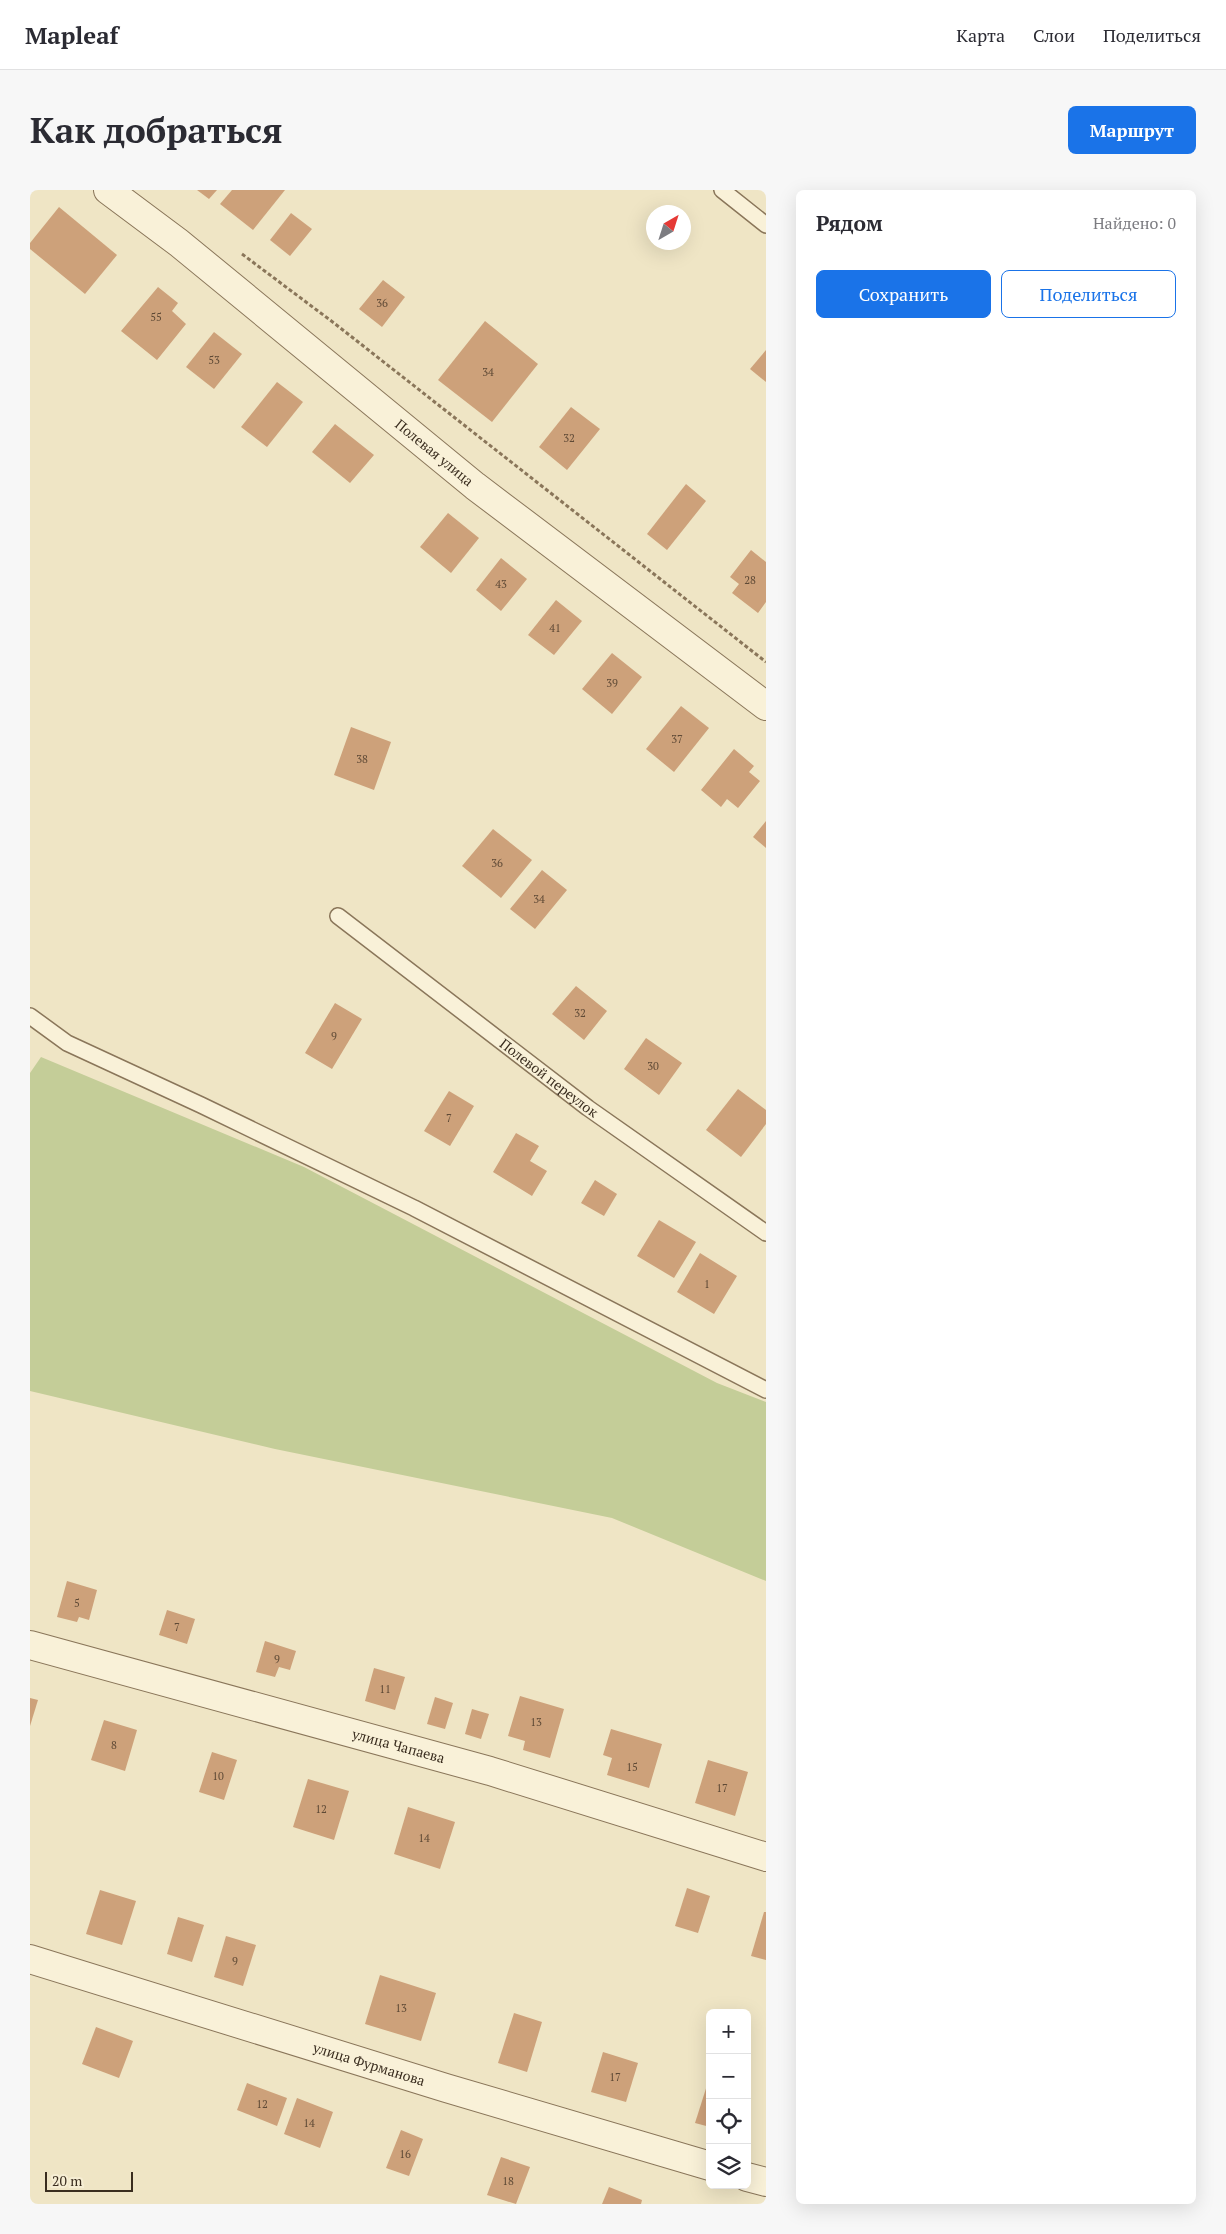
<!DOCTYPE html>
<html lang="ru">
<head>
<meta charset="utf-8">
<style>
	:root { --surface:#fff; --page:#f7f7f7; --text:#2b2b33; --muted:#7c7c81; --line:#e1e1e2; --accent:#1a73e8 }
	body { margin:0; font-family:"PT Serif",serif; background:var(--page); color:var(--text) }
	.controls { position:absolute; right:15px; bottom:15px; display:grid; overflow:hidden; border-radius:8px; box-shadow:0 5px 20px #0002 }
	.controls button { width:45px; height:45px; display:grid; place-items:center; padding:0; border:0; border-bottom:1px solid var(--line); background:var(--surface); color:var(--text); font:25px sans-serif }
	.compass { position:absolute; left:616px; top:15px; width:45px; height:45px; border-radius:50%; background:var(--surface); box-shadow:0 5px 20px #0002; rotate:39deg }
	.scale { position:absolute; left:15px; bottom:12px; width:88px; box-sizing:border-box; padding-left:5px; border:2px solid #3a2d1f; border-top:0; font-size:14px; line-height:18px; white-space:nowrap; color:#3a2d1f; -webkit-text-stroke:4px #f6eed4; paint-order:stroke }
	.list { margin:0; padding:0; list-style:none }
	h2 { display:flex; justify-content:space-between; align-items:center; height:65px; margin:0; padding:0 20px; font-size:21px }
	h2 small { font-size:16px; font-weight:400; color:var(--muted) }
	.actions { display:flex; gap:10px; padding:15px 20px }
	.actions a { flex:1; padding:11px 0; border:1px solid var(--accent); border-radius:8px; text-align:center; font-size:18px; color:var(--accent) }
	.actions .main { background:var(--accent); color:#fff }
	.icon { flex:none; width:28px; height:28px; fill:none; stroke:currentColor; stroke-width:2; stroke-linecap:round; stroke-linejoin:round }
	.map { position:relative; flex:none; width:736px; height:2014px; overflow:hidden; border-radius:8px }
	header { display:flex; align-items:center; gap:30px; box-sizing:border-box; height:70px; padding:0 25px; background:var(--surface); border-bottom:1px solid var(--line) }
	header strong { font-size:24px }
	nav { display:flex; gap:28px; margin-inline-start:auto; font-size:18px }
	.intro { display:flex; align-items:center; justify-content:space-between; box-sizing:border-box; height:120px; padding:0 30px }
	h1 { margin:0; font-size:35px }
	.button { padding:12px 22px; border-radius:8px; background:var(--accent); color:#fff; font-size:18px; font-weight:700 }
	main { display:flex; gap:30px; padding:0 30px }
	aside { flex:1; background:var(--surface); border-radius:8px; box-shadow:0 5px 20px #0002 }
	.map>svg:first-child { display:block }
	.green { fill:#c4cd98 }
	.building { fill:#cda17a }
	.lines { fill:none; stroke-linecap:round; stroke-linejoin:round }
	.lane-casing { stroke:#8a765a; stroke-width:18 }
	.street-casing { stroke:#8a765a; stroke-width:30 }
	.path { stroke:#8a765a; stroke-width:3; stroke-dasharray:4 2.5; stroke-linecap:butt }
	.lane { stroke:#f9f1d8; stroke-width:15 }
	.street { stroke:#f9f1d8; stroke-width:28 }
	.labels { text-anchor:middle; stroke-width:4; stroke-linejoin:round; paint-order:stroke }
	.number-label { font-size:11px; fill:#5f4a36 }
	.street-label { font-size:14px; fill:#3a2d1f; stroke:#f6eed4 }
</style>
</head>
<body>
<header>
<strong>Mapleaf</strong>
<nav><a>Карта</a><a>Слои</a><a>Поделиться</a></nav>
</header>
<div class="intro"><h1>Как добраться</h1><a class="button">Маршрут</a></div>
<main>
<div class="map">
<svg width="736" height="2014" viewBox="0 0 736 2014">
	<rect width="100%" height="100%" fill="#efe5c5"/>
	<polygon class="green" points="11,867 274,977 687,1193 736,1212 736,1391 582,1328 245,1259 0,1201 0,883"/>
	<g class="building">
		<polygon points="167,0 187,0 179,9"/>
		<polygon points="202,0 255,0 223,40 190,14"/>
		<polygon points="29,17 87,65 55,104 0,59 0,53"/>
		<polygon points="261,23 282,39 260,66 240,50"/>
		<polygon points="353,90 375,107 352,137 329,119"/>
		<polygon points="128,97 148,113 142,121 156,134 127,170 91,141"/>
		<polygon points="455,131 508,174 462,232 408,190"/>
		<polygon points="184,142 212,164 184,199 156,177"/>
		<polygon points="736,160 736,192 720,179"/>
		<polygon points="247,192 273,212 237,257 211,237"/>
		<polygon points="541,217 570,239 537,280 509,257"/>
		<polygon points="305,234 344,265 320,293 282,262"/>
		<polygon points="656,294 676,311 637,360 617,344"/>
		<polygon points="418,323 449,348 421,383 390,357"/>
		<polygon points="721,360 736,372 736,412 728,423 702,403 709,394 700,387"/>
		<polygon points="471,368 497,389 471,421 446,400"/>
		<polygon points="526,410 552,431 524,465 498,445"/>
		<polygon points="582,463 612,487 582,524 552,499"/>
		<polygon points="651,516 679,538 644,582 616,559"/>
		<polygon points="321,537 361,552 344,600 304,585"/>
		<polygon points="704,559 724,576 719,582 730,591 708,618 697,609 691,617 671,600"/>
		<polygon points="736,631 736,658 723,647"/>
		<polygon points="463,639 502,670 471,708 432,676"/>
		<polygon points="512,680 537,700 505,739 480,719"/>
		<polygon points="546,796 577,821 554,850 522,824"/>
		<polygon points="305,813 332,829 302,879 275,863"/>
		<polygon points="616,848 652,873 629,905 594,879"/>
		<polygon points="708,899 736,920 736,934 711,967 676,940"/>
		<polygon points="419,901 444,916 420,956 394,941"/>
		<polygon points="486,943 509,956 500,971 517,981 502,1006 463,982"/>
		<polygon points="565,990 587,1004 574,1026 551,1013"/>
		<polygon points="629,1030 666,1052 644,1088 607,1066"/>
		<polygon points="670,1063 707,1086 684,1124 647,1102"/>
		<polygon points="37,1391 67,1400 59,1430 49,1427 47,1432 27,1427"/>
		<polygon points="137,1420 165,1429 157,1454 129,1445"/>
		<polygon points="235,1451 266,1461 260,1480 249,1477 245,1487 226,1482"/>
		<polygon points="344,1478 375,1487 365,1520 335,1511"/>
		<polygon points="490,1506 534,1519 520,1568 493,1560 495,1551 478,1546"/>
		<polygon points="405,1507 423,1513 415,1539 397,1534"/>
		<polygon points="0,1508 8,1510 0,1536"/>
		<polygon points="442,1519 459,1524 451,1549 435,1544"/>
		<polygon points="74,1530 107,1540 95,1581 61,1570"/>
		<polygon points="581,1539 632,1554 619,1598 577,1585 582,1568 573,1565"/>
		<polygon points="182,1562 207,1570 194,1610 169,1602"/>
		<polygon points="678,1570 718,1582 705,1626 665,1613"/>
		<polygon points="278,1589 319,1601 304,1650 263,1637"/>
		<polygon points="378,1617 425,1632 410,1679 364,1664"/>
		<polygon points="657,1698 680,1706 668,1743 645,1736"/>
		<polygon points="70,1700 106,1711 92,1755 56,1744"/>
		<polygon points="734,1722 736,1722 736,1770 721,1766"/>
		<polygon points="148,1727 174,1735 162,1772 137,1764"/>
		<polygon points="196,1746 226,1755 213,1796 184,1787"/>
		<polygon points="350,1785 406,1803 391,1851 335,1834"/>
		<polygon points="484,1823 512,1832 497,1882 468,1873"/>
		<polygon points="66,1837 103,1851 89,1888 52,1874"/>
		<polygon points="573,1862 608,1873 596,1912 561,1902"/>
		<polygon points="679,1889 680,1889 680,1937 665,1933"/>
		<polygon points="217,1893 257,1908 247,1936 207,1920"/>
		<polygon points="267,1908 303,1922 290,1958 254,1944"/>
		<polygon points="371,1940 393,1949 379,1986 356,1978"/>
		<polygon points="471,1967 500,1977 486,2014 457,2005"/>
		<polygon points="579,1997 612,2010 611,2014 572,2014"/>
	</g>
	<g class="lines">
		<g class="lane-casing">
			<g id="lane">
				<polyline points="692,0 736,35"/>
				<path id="s1" d="M308,726L558,918L736,1043"/>
				<polyline points="0,826 37,853 171,915 384,1018 736,1200"/>
			</g>
		</g>
		<g class="street-casing">
			<g id="street">
				<path id="s2" d="M78,0L149,53L445,296L736,516"/>
				<path id="s3" d="M0,1455L460,1581L736,1667"/>
				<path id="s4" d="M0,1769L416,1898L680,1976"/>
				<polyline points="717,1987 736,1992"/>
			</g>
		</g>
		<polyline class="path" points="212,64 304,133 736,472"/>
		<use href="#lane" class="lane"/>
		<use href="#street" class="street"/>
	</g>
	<g class="labels">
		<g class="number-label">
			<text x="352" y="117">36</text>
			<text x="126" y="131">55</text>
			<text x="184" y="174">53</text>
			<text x="458" y="186">34</text>
			<text x="539" y="252">32</text>
			<text x="720" y="394">28</text>
			<text x="471" y="398">43</text>
			<text x="525" y="442">41</text>
			<text x="582" y="497">39</text>
			<text x="647" y="553">37</text>
			<text x="332" y="573">38</text>
			<text x="467" y="677">36</text>
			<text x="509" y="713">34</text>
			<text x="550" y="827">32</text>
			<text x="304" y="850">9</text>
			<text x="623" y="880">30</text>
			<text x="419" y="932">7</text>
			<text x="677" y="1098">1</text>
			<text x="47" y="1417">5</text>
			<text x="147" y="1441">7</text>
			<text x="247" y="1473">9</text>
			<text x="355" y="1503">11</text>
			<text x="506" y="1536">13</text>
			<text x="84" y="1559">8</text>
			<text x="602" y="1581">15</text>
			<text x="188" y="1590">10</text>
			<text x="692" y="1602">17</text>
			<text x="291" y="1623">12</text>
			<text x="394" y="1652">14</text>
			<text x="205" y="1775">9</text>
			<text x="371" y="1822">13</text>
			<text x="585" y="1891">17</text>
			<text x="232" y="1918">12</text>
			<text x="279" y="1937">14</text>
			<text x="375" y="1968">16</text>
			<text x="478" y="1995">18</text>
		</g>
		<g class="street-label">
			<text dy="5" stroke="none"><textPath href="#s2" startOffset="419">Полевая улица</textPath></text>
			<text dy="5" stroke="none"><textPath href="#s1" startOffset="266">Полевой переулок</textPath></text>
			<text dy="5" stroke="none"><textPath href="#s3" startOffset="382">улица Чапаева</textPath></text>
			<text dy="5" stroke="none"><textPath href="#s4" startOffset="355">улица Фурманова</textPath></text>
		</g>
	</g>
</svg>
<div class="controls">
<button>+</button>
<button>−</button>
<button><svg class="icon" aria-label="locate" viewBox="0 0 24 24"><circle cx="12" cy="12" r="6"/><path d="M12 2v4M12 18v4M2 12h4M18 12h4"/></svg></button>
<button><svg class="icon" aria-label="layers" viewBox="0 0 24 24"><path d="M12 4l9 5-9 5-9-5zM3 14l9 5 9-5"/></svg></button>
</div>
<svg class="compass" viewBox="-18 -18 36 36"><path d="M0-13l5 13h-10z" fill="#e53935"/><path d="M0 13l5-13h-10z" fill="#7c7c81"/></svg>
<div class="scale">20 m</div>
</div>
<aside>
<h2>Рядом<small>Найдено: 0</small></h2>
<ul class="list">
</ul>
<div class="actions"><a class="main">Сохранить</a><a>Поделиться</a></div>
</aside>
</main>
</body>
</html>
